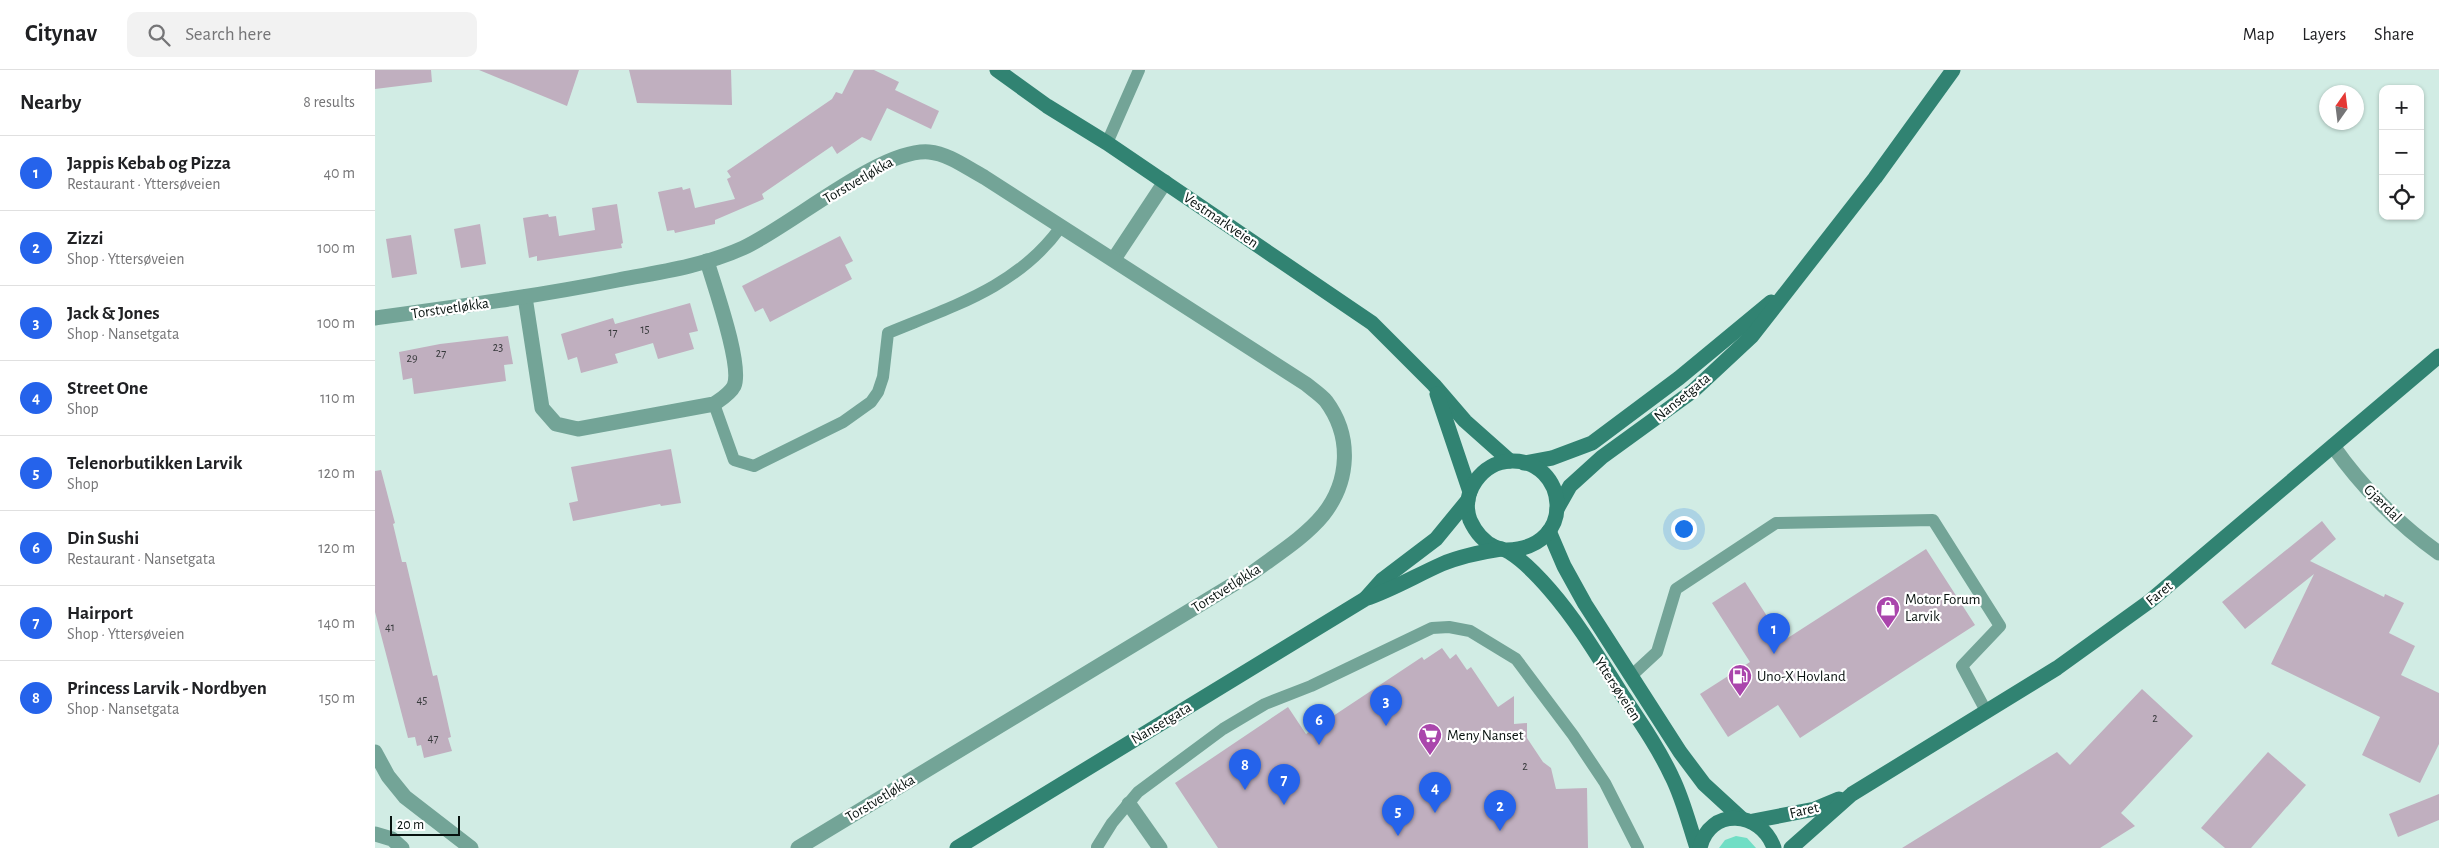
<!DOCTYPE html>
<html lang="en">
<head>
<meta charset="utf-8">
<style>
	:root { --surface:#fff; --page:#f2f2f2; --text:#202124; --muted:#757577; --line:#e0e0e0; --accent:#2563eb }
	body { margin:0; font-family:"Alegreya Sans",sans-serif; background:var(--page); color:var(--text) }
	.controls { position:absolute; right:15px; top:15px; display:grid; overflow:hidden; border-radius:10px; box-shadow:0 1px 4px #0004 }
	.controls button { width:45px; height:45px; display:grid; place-items:center; padding:0; border:0; border-bottom:1px solid var(--line); background:var(--surface); color:var(--text); font:25px sans-serif }
	.compass { position:absolute; left:1944px; top:15px; width:45px; height:45px; border-radius:50%; background:var(--surface); box-shadow:0 1px 4px #0004; rotate:14deg }
	.scale { position:absolute; left:15px; bottom:12px; width:70px; box-sizing:border-box; padding-left:5px; border:2px solid #08120f; border-top:0; font-size:14px; line-height:18px; white-space:nowrap; color:#08120f; -webkit-text-stroke:4px #fff; paint-order:stroke }
	.you { position:absolute; left:1308px; top:458px; width:18px; height:18px; margin:-12px; border:4px solid #fff; border-radius:50%; background:#1a73e8; box-shadow:0 0 0 8px #1a73e833 }
	.badge { display:grid; place-items:center; width:32px; height:32px; border-radius:50%; background:var(--accent); color:#fff; font-size:16px; font-weight:700 }
	.pin { position:absolute; translate:-50% -41px; filter:drop-shadow(0 1px 2px #0008) }
	.pin::after { content:''; position:absolute; top:26px; width:18px; height:15px; background:inherit; clip-path:polygon(0 0,100% 0,50% 100%) }
	.list { margin:0; padding:0; list-style:none }
	h2 { display:flex; justify-content:space-between; align-items:center; height:65px; margin:0; padding:0 20px; font-size:21px }
	h2 small { font-size:16px; font-weight:400; color:var(--muted) }
	.list li { display:grid; grid-template-columns:32px 1fr auto; gap:15px; align-items:center; box-sizing:border-box; height:75px; padding:0 20px; border-top:1px solid var(--line) }
	.list b { display:block; font-size:19px; white-space:nowrap }
	.list p { margin:0; font-size:16px; white-space:nowrap; color:var(--muted) }
	.list em { font-size:16px; font-style:normal; color:var(--muted) }
	.icon { flex:none; width:28px; height:28px; fill:none; stroke:currentColor; stroke-width:2; stroke-linecap:round; stroke-linejoin:round }
	.map { position:relative; flex:none; width:2064px; height:778px; overflow:hidden }
	header { display:flex; align-items:center; gap:30px; box-sizing:border-box; height:70px; padding:0 25px; background:var(--surface); border-bottom:1px solid var(--line) }
	header strong { font-size:24px }
	nav { display:flex; gap:28px; margin-inline-start:auto; font-size:18px }
	.search { width:350px; height:45px; background:var(--page); display:flex; align-items:center; gap:12px; box-sizing:border-box; padding:0 18px; border-radius:10px; color:var(--muted); font-size:19px }
	main { display:flex }
	aside { flex:1; background:var(--surface) }
	.map>svg:first-child { display:block }
	.green { fill:#70dec5 }
	.building { fill:#c0afbf }
	.lines { fill:none; stroke-linecap:round; stroke-linejoin:round }
	.lane { stroke:#73a497; stroke-width:12 }
	.street { stroke:#73a497; stroke-width:15 }
	.secondary { stroke:#318372; stroke-width:15 }
	.labels { text-anchor:middle; stroke-width:4.5; stroke-linejoin:round; paint-order:stroke }
	.number-label { font-size:12px; fill:#36393b }
	.street-label { font-size:15px; fill:#08120f; stroke:#fff }
	.poi-label { font-size:15px; fill:#08120f; stroke:#fff; text-anchor:start }
</style>
</head>
<body>
<header>
<strong>Citynav</strong>
<div class="search"><svg class="icon" aria-label="search" viewBox="0 0 24 24"><circle cx="10" cy="10" r="6"/><path d="M15 15l6 6"/></svg>Search here</div>
<nav><a>Map</a><a>Layers</a><a>Share</a></nav>
</header>
<main>
<aside>
<h2>Nearby<small>8 results</small></h2>
<ul class="list">
<li><span class="badge">1</span><div><b>Jappis Kebab og Pizza</b><p>Restaurant · Yttersøveien</p></div><em>40 m</em></li>
<li><span class="badge">2</span><div><b>Zizzi</b><p>Shop · Yttersøveien</p></div><em>100 m</em></li>
<li><span class="badge">3</span><div><b>Jack &amp; Jones</b><p>Shop · Nansetgata</p></div><em>100 m</em></li>
<li><span class="badge">4</span><div><b>Street One</b><p>Shop</p></div><em>110 m</em></li>
<li><span class="badge">5</span><div><b>Telenorbutikken Larvik</b><p>Shop</p></div><em>120 m</em></li>
<li><span class="badge">6</span><div><b>Din Sushi</b><p>Restaurant · Nansetgata</p></div><em>120 m</em></li>
<li><span class="badge">7</span><div><b>Hairport</b><p>Shop · Yttersøveien</p></div><em>140 m</em></li>
<li><span class="badge">8</span><div><b>Princess Larvik - Nordbyen</b><p>Shop · Nansetgata</p></div><em>150 m</em></li>
</ul>
</aside>
<div class="map">
<svg width="2064" height="778" viewBox="0 0 2064 778">
	<rect width="100%" height="100%" fill="#d1ece4"/>
	<polygon class="green" points="1361,766 1372,768 1381,778 1344,778 1350,770"/>
	<g class="building">
		<polygon points="0,0 56,0 57,12 0,19"/>
		<polygon points="104,0 204,0 192,36"/>
		<polygon points="254,0 356,0 357,35 262,33"/>
		<polygon points="479,0 499,0 524,12 520,20 564,41 556,59 512,38 496,71 487,67 462,84 457,76 387,124 389,129 340,150 340,154 300,163 299,160 292,161 283,122 307,117 308,120 315,118 320,138 360,129 352,109 356,107 352,101 457,29 461,22 467,24"/>
		<polygon points="242,134 248,173 246,174 247,178 162,191 162,186 154,188 148,148 173,144 174,147 181,146 184,166 220,160 217,138"/>
		<polygon points="105,154 111,194 86,198 79,159"/>
		<polygon points="36,165 42,204 17,208 11,169"/>
		<polygon points="465,166 478,191 470,195 477,209 395,252 388,238 380,242 367,216"/>
		<polygon points="315,233 323,261 314,263 319,279 283,289 278,273 240,284 243,293 206,303 202,287 193,290 186,264 238,248 240,254"/>
		<polygon points="133,266 138,294 129,295 131,311 39,324 37,308 28,310 24,282 65,274"/>
		<polygon points="296,379 306,433 286,436 285,434 198,451 194,433 203,431 196,397"/>
		<polygon points="6,400 20,453 18,454 27,492 31,492 58,606 62,605 76,667 73,668 77,681 49,688 46,675 42,676 40,667 33,668 0,542 0,401"/>
		<polygon points="1947,451 1961,469 1935,491 2009,527 2010,524 2029,533 2014,563 2040,576 2026,605 2064,623 2064,674 2045,713 1987,685 2005,647 1896,594 1939,504 1870,559 1847,532"/>
		<polygon points="1551,479 1600,555 1425,668 1403,635 1353,667 1325,624 1375,592 1337,533 1370,512 1408,571"/>
		<polygon points="1067,578 1075,589 1081,584 1092,600 1096,597 1123,637 1139,626 1139,654 1152,653 1152,668 1168,692 1176,698 1181,719 1212,718 1213,778 843,778 800,713 913,637 931,664 1047,587 1049,590"/>
		<polygon points="1767,619 1818,666 1746,743 1760,756 1725,778 1527,778 1682,682 1695,695"/>
		<polygon points="1893,682 1931,715 1876,778 1850,778 1826,758"/>
		<polygon points="2064,724 2064,750 2023,767 2014,744"/>
	</g>
	<g class="lines">
		<g class="lane">
			<polyline points="732,73 764,0"/>
			<path d="M339,334L359,390L379,396L468,352L496,332L503,322L508,307L513,263C578,236 642,217 685,158"/>
			<polyline points="1256,606 1282,582 1301,519 1401,453 1558,450 1625,556 1587,596 1611,641"/>
			<polyline points="722,777 737,753 763,722 848,659 890,634 936,616 1057,558 1074,557 1095,561 1141,589 1198,665 1230,713 1263,778"/>
		</g>
		<g class="street">
			<polyline points="739,189 790,112"/>
			<path d="M150,227L167,338L181,354L203,359L339,334C346,329 355,324 359,316C368,296 339,215 332,191"/>
			<path d="M0,248C81,237 163,226 243,210C286,202 328,196 368,178C416,156 506,78 554,82C574,84 592,98 609,107L931,314C937,319 946,325 951,331C977,366 975,411 948,445C929,468 901,485 877,503L423,778"/>
			<path d="M1958,376C1986,416 2024,455 2064,483"/>
			<polyline points="0,682 13,706 30,727 96,778"/>
			<polyline points="754,734 785,778"/>
			<polyline points="0,764 17,769 27,778"/>
		</g>
		<g class="secondary">
			<polyline points="622,0 672,36 732,73 997,253 1059,315 1090,351 1135,391"/>
			<polyline points="1062,324 1095,422"/>
			<polyline points="1149,393 1177,388 1217,373 1304,308 1396,232"/>
			<polyline points="1182,439 1195,416 1227,387 1318,321 1377,266 1500,108 1578,0"/>
			<polyline points="1174,461 1189,496 1210,534 1305,682 1329,714 1366,748"/>
			<path d="M1132,480C1204,478 1192,389 1136,391C1107,392 1085,423 1095,450C1100,461 1109,472 1120,477C1125,479 1130,479 1134,482C1150,492 1163,506 1175,520C1202,551 1224,588 1246,623C1264,650 1283,677 1297,707C1308,729 1314,754 1322,778"/>
			<polyline points="991,528 1007,510 1061,469 1093,430"/>
			<polyline points="1378,751 1440,739 1464,729"/>
			<path d="M582,778L990,529C1017,520 1040,506 1067,494C1086,486 1106,482 1126,479"/>
			<path d="M1325,778C1334,737 1386,740 1399,778"/>
			<polyline points="1416,778 1477,724 1682,598 1775,531 2064,286"/>
		</g>
	</g>
	<defs>
		<g id="shop-pin" transform="scale(1.25)"><path d="M0 17L-7.5 6A9.5 9.5 0 1 1 7.5 6Z" fill="#aa46ac" stroke="#fff"/><path d="M-5-2.5h2.3a2.7 3.5 0 0 1 5.4 0H5L5.5 6h-11ZM-1.5-2.5h3a1.5 2.3 0 0 0-3 0Z" fill="#fff"/></g>
		<g id="fuel-pin" transform="scale(1.25)"><path d="M0 17L-7.5 6A9.5 9.5 0 1 1 7.5 6Z" fill="#aa46ac" stroke="#fff"/><path d="M-5.5-6h7V0h2V4h1.3V-2.5L3-4.5l.8-.8L6-3V5H2.5V1h-1V6h-7ZM-4.2-4.7v3.2H.2V-4.7Z" fill="#fff"/></g>
		<g id="supermarket-pin" transform="scale(1.25)"><path d="M0 17L-7.5 6A9.5 9.5 0 1 1 7.5 6Z" fill="#aa46ac" stroke="#fff"/><path d="M-6-5.5h2.5l.6 2H6L4.5 2H-2.5L-4.4-4H-6ZM-1.5 3.2a1.3 1.3 0 1 0 .1 0ZM3 3.2a1.3 1.3 0 1 0 .1 0Z" fill="#fff"/></g>
	</defs>
	<g fill-rule="evenodd">
		<use href="#shop-pin" x="1513" y="538"/>
		<use href="#fuel-pin" x="1365" y="606"/>
		<use href="#supermarket-pin" x="1055" y="665"/>
	</g>
	<g class="labels">
		<g class="number-label">
			<text x="270" y="263">15</text>
			<text x="238" y="266">17</text>
			<text x="123" y="281">23</text>
			<text x="66" y="287">27</text>
			<text x="37" y="292">29</text>
			<text x="15" y="561">41</text>
			<text x="47" y="634">45</text>
			<text x="1780" y="652">2</text>
			<text x="58" y="672">47</text>
			<text x="1150" y="700">2</text>
		</g>
		<g class="street-label">
			<text transform="translate(483 110) rotate(-30)" y="5">Torstvetløkka</text>
			<text transform="translate(846 150) rotate(34)" y="5">Vestmarkveien</text>
			<text transform="translate(75 238) rotate(-8)" y="5">Torstvetløkka</text>
			<text transform="translate(1307 327) rotate(-39)" y="5">Nansetgata</text>
			<text transform="translate(2008 433) rotate(45)" y="5">Gjærdal</text>
			<text transform="translate(851 518) rotate(-32)" y="5">Torstvetløkka</text>
			<text transform="translate(1784 523) rotate(-39)" y="5">Faret</text>
			<text transform="translate(1243 619) rotate(57)" y="5">Yttersøveien</text>
			<text transform="translate(786 653) rotate(-31)" y="5">Nansetgata</text>
			<text transform="translate(505 728) rotate(-31)" y="5">Torstvetløkka</text>
			<text transform="translate(1429 740) rotate(-13)" y="5">Faret</text>
		</g>
		<g class="poi-label">
			<text x="1530" y="534">Motor Forum<tspan x="1530" dy="17">Larvik</tspan></text>
			<text x="1382" y="611">Uno-X Hovland</text>
			<text x="1072" y="670">Meny Nanset</text>
		</g>
	</g>
</svg>
<div class="controls">
<button>+</button>
<button>−</button>
<button><svg class="icon" aria-label="locate" viewBox="0 0 24 24"><circle cx="12" cy="12" r="6"/><path d="M12 2v4M12 18v4M2 12h4M18 12h4"/></svg></button>
</div>
<svg class="compass" viewBox="-18 -18 36 36"><path d="M0-13l5 13h-10z" fill="#e53935"/><path d="M0 13l5-13h-10z" fill="#757577"/></svg>
<div class="scale">20 m</div>
<div class="you"></div>
<div class="pin badge" style="left:1399px;top:584px">1</div>
<div class="pin badge" style="left:1125px;top:761px">2</div>
<div class="pin badge" style="left:1011px;top:656px">3</div>
<div class="pin badge" style="left:1060px;top:743px">4</div>
<div class="pin badge" style="left:1023px;top:766px">5</div>
<div class="pin badge" style="left:944px;top:675px">6</div>
<div class="pin badge" style="left:909px;top:735px">7</div>
<div class="pin badge" style="left:870px;top:720px">8</div>
</div>
</main>
</body>
</html>
